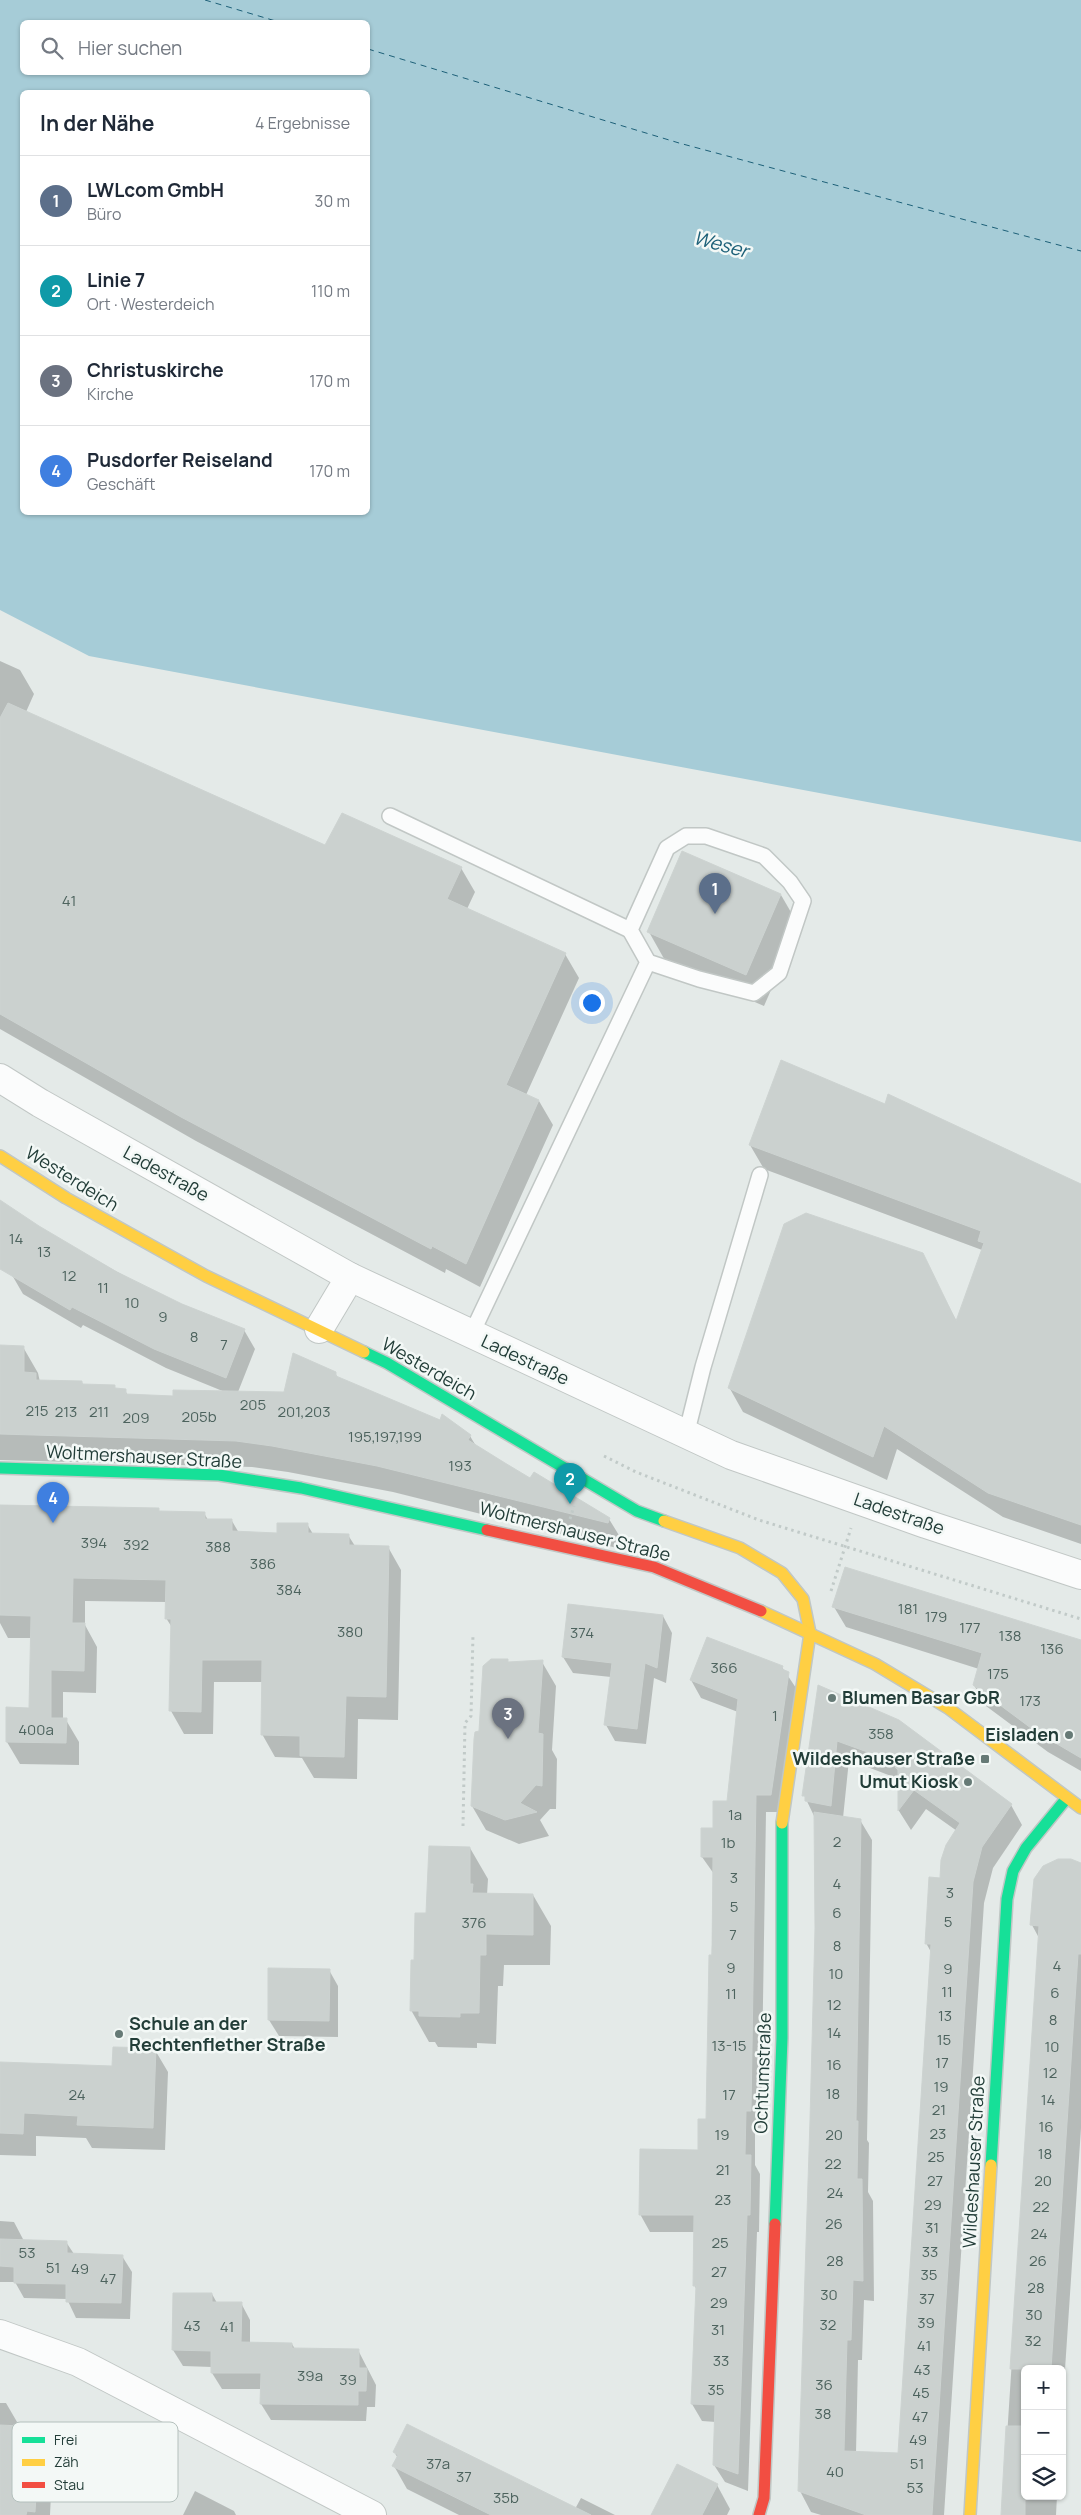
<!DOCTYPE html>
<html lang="de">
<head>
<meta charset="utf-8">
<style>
	:root { --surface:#fff; --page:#f2f2f3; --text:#1f2937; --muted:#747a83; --line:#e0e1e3; --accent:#667a76 }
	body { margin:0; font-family:Manrope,sans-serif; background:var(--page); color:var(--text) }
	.controls { position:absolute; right:15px; bottom:15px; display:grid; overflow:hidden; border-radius:8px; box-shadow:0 1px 4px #0004 }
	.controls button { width:45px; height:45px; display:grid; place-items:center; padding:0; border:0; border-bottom:1px solid var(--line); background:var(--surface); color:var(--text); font:25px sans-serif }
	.you { position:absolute; left:591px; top:1002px; width:18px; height:18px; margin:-12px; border:4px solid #fff; border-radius:50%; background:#1a73e8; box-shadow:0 0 0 8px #1a73e833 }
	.badge { display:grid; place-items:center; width:32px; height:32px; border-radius:50%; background:var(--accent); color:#fff; font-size:16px; font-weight:700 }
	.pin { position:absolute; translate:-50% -41px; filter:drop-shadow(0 1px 2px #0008) }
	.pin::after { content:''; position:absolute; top:26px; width:18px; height:15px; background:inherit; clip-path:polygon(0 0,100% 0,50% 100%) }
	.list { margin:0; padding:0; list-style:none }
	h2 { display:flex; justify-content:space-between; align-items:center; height:65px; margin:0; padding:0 20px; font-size:21px }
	h2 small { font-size:16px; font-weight:400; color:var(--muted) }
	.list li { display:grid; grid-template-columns:32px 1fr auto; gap:15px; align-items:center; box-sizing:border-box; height:90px; padding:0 20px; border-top:1px solid var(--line) }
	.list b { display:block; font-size:19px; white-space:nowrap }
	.list p { margin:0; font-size:16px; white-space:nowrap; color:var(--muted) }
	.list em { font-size:16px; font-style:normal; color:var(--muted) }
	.icon { flex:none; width:28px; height:28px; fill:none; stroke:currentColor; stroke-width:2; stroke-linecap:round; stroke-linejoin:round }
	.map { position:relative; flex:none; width:1081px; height:2515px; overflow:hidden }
	.search { position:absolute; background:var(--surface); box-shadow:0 1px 4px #0004; left:20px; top:20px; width:350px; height:55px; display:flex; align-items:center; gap:12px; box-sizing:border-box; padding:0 18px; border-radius:8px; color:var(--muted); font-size:19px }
	.panel { position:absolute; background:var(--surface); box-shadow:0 1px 4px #0004; left:20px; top:90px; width:350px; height:425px; border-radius:8px }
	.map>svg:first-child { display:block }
	.water { fill:#a6ccd7; fill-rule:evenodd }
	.shadow { fill:#0003; fill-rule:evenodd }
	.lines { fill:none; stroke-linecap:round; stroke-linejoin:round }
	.ferry { stroke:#1d6078; stroke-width:1; stroke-dasharray:6 5; stroke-linecap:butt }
	.building { fill:#cbd1cf; stroke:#cdd3d1 }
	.lane-casing { stroke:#c1c7c5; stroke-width:18 }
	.street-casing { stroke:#c1c7c5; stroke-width:30 }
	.fast-casing { stroke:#c0c7c5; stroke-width:14 }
	.slow-casing { stroke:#c0c7c5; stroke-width:14 }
	.jam-casing { stroke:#c0c7c5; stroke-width:14 }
	.path { stroke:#c1cac8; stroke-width:3; stroke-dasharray:2.5 4; stroke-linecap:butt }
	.lane { stroke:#fbfcfc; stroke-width:15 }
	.street { stroke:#fbfcfc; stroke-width:28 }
	.fast { stroke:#16e098; stroke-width:11 }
	.slow { stroke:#ffcf43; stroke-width:11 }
	.jam { stroke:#f24e42; stroke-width:11 }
	.poi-dot { fill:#667a76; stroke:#f3f8f6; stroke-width:2 }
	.labels { text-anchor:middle; stroke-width:5; stroke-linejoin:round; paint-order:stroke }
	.number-label { font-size:15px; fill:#4d635e }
	.street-label { font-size:18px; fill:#223d38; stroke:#f3f8f6 }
	.poi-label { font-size:18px; font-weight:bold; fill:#223d38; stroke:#f3f8f6; text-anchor:end }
	.water-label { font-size:19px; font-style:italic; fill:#1d6078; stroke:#f3f8f6 }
	.key { fill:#f3f8f6; stroke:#b4c0bd; stroke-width:1 }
	.key-label { font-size:14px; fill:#223d38 }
</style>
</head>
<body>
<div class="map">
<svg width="1081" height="2515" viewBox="0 0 1081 2515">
	<rect width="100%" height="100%" fill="#e4eae8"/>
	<path class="water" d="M0,0H1081V842L89,656L0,610ZM22,22H368V72H22ZM22,92H368V512H22Z"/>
	<g class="shadow">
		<polygon points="0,661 20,670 34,694 26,712 326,847 461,868 475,892 467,909 565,954 579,978 526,1095 539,1101 553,1125 480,1287 446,1269 445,1273 196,1141 0,1029"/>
		<polygon points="683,853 781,895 799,926 764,1006 667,964 649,932"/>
		<polygon points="750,1145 1081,1185 1081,1544 1003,1517 897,1449 887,1480 743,1412 729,1387 922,1254 957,1322 982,1250 764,1169"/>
		<polygon points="0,1203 38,1228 157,1294 244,1330 255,1349 238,1392 285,1393 335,1373 338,1378 470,1436 476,1446 531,1480 609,1519 625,1545 624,1548 618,1539 615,1539 621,1549 393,1492 288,1472 252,1467 0,1460 0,1346 23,1347 38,1373 40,1382 82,1382 83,1385 114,1387 116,1390 125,1390 128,1396 174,1397 225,1392 166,1368 83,1325 81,1328 23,1294 12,1275 0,1261"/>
		<polygon points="0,1505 158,1509 160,1513 204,1513 208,1520 232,1521 239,1533 278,1534 307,1524 313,1534 348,1535 355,1546 388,1547 401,1570 398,1720 358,1719 357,1779 314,1778 302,1758 275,1757 262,1734 263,1682 214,1682 213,1734 184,1734 171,1711 173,1629 166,1618 167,1602 85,1601 85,1625 97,1647 96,1693 63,1692 63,1720 66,1720 79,1742 79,1765 20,1764 7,1742 30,1709 32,1638 8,1638 0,1623"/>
		<polygon points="834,1607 1081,1641 1081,1771 1048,1752 986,1706 974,1685 979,1669 846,1627"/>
		<polygon points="663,1616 672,1633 666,1683 654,1678 646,1744 615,1741 606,1725 611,1677 573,1673 563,1657"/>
		<polygon points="542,1662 556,1686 552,1750 557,1759 556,1809 550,1809 540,1820 549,1836 519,1844 486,1830 472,1806 480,1732 508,1663"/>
		<polygon points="782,1667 798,1691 780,1812 766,1812 761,2128 755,2128 755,2165 760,2174 759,2232 757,2232 748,2491 725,2482 714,2465 716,2422 702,2421 692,2404 697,2290 694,2285 695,2232 650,2232 640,2214 699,2151 707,2120 714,1874 702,1857 728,1802 738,1712 701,1698 691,1680"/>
		<path d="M819,1687L1011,1805L1022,1825L993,1868L984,1903L944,2515H821L811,2512L800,2491L816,1928L815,1818L804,1795ZM849,1760L899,1779V1811L911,1830L926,1809L957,1831L941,1879L926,1943L931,1952L899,2455L856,2453L858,2360H862L864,2300L874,2301L873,2201L868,2192L869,2143L867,2140L872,1840L860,1820L843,1818Z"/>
		<polygon points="470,1848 488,1879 487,1895 533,1895 551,1926 550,1965 504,1965 503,1986 498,1986 496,2044 477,2043 477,2048 438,2047 435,2042 429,2042 411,2010 416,1961 427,1914"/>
		<polygon points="1081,1864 1081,2128 1062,2415 1062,2369 1025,2369 1025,2496 1057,2496 1056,2515 1002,2515 1039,1938 1032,1925"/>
		<polygon points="329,1970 338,1986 338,2037 279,2036 269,2020"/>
		<polygon points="155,2050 168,2072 165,2150 92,2148 86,2138 36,2136 36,2156 0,2155 0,2063 113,2067"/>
		<polygon points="0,2221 14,2222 24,2241 66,2242 74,2254 122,2256 132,2272 130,2319 76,2318 67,2299 24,2298 15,2282 0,2282"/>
		<polygon points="212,2294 217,2303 241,2303 250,2320 250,2343 292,2344 295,2349 358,2350 376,2385 375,2407 367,2407 366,2421 271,2420 261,2404 262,2389 222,2389 212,2373 212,2367 183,2366 173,2350"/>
		<polygon points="0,2403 6,2403 20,2427 40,2428 53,2453 50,2515 0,2515"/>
		<polygon points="394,2452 575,2509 581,2498 615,2515 459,2515 407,2489 394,2466 398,2458"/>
		<polygon points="717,2485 730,2509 727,2515 653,2515"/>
		<polygon points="195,2491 234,2511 236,2515 183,2515"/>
	</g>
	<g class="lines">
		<g class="ferry">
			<polyline points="205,0 279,22"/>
			<polyline points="368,49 679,143 1081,251"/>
		</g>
	</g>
	<g class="building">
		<polygon points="8,703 325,845 342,813 462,867 447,899 566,953 506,1085 539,1100 466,1264 432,1246 431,1249 181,1117 0,1014 0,718"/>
		<polygon points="682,851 781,894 746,975 647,932"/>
		<polygon points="781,1060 885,1104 888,1094 1081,1184 1081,1525 988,1493 884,1426 873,1457 728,1388 784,1224 806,1213 923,1253 956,1321 984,1243 978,1241 981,1231 749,1145"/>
		<polygon points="0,1200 39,1226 117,1272 182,1304 245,1329 226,1378 154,1349 72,1307 70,1310 0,1269"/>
		<polygon points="0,1345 24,1346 24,1372 36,1373 36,1380 82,1381 82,1384 115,1385 115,1388 126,1389 126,1394 173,1396 173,1390 284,1392 293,1353 336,1372 336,1376 440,1420 442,1414 471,1435 468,1440 505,1463 530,1478 534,1472 610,1518 608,1523 377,1466 272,1446 236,1441 0,1434"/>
		<polygon points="0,1505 159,1508 159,1511 205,1512 205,1519 232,1519 232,1531 277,1533 277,1523 308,1523 308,1533 349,1534 349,1545 389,1546 386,1697 346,1696 344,1757 300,1756 300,1736 261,1735 262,1660 202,1660 201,1712 169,1711 171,1619 165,1619 166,1580 73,1578 72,1623 85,1623 84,1671 51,1670 51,1718 67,1718 66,1743 6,1742 6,1707 29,1708 31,1616 0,1615"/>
		<polygon points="845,1567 1081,1640 1081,1758 1035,1731 973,1685 982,1653 832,1607"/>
		<polygon points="568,1604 663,1615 657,1668 645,1663 637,1729 604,1725 612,1663 562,1657"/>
		<polygon points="707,1637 783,1666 782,1669 789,1672 771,1795 756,1795 751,2111 746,2111 745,2155 751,2155 750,2215 747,2215 738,2474 713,2465 715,2405 691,2404 696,2286 693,2286 694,2215 639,2215 640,2149 698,2150 698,2119 706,2119 709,1955 712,1955 713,1857 701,1857 701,1828 713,1828 713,1801 727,1801 738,1699 690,1680"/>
		<polygon points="491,1659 508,1659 508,1662 543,1660 538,1733 543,1734 542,1786 536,1785 520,1803 537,1812 505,1820 471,1806 474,1739 475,1732 479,1731 483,1666"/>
		<polygon points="818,1685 899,1720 1012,1804 982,1847 973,1882 932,2515 866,2515 798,2491 810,2120 815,1928 814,1812 861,1819 856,2121 858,2121 857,2179 862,2179 863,2281 853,2280 851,2340 847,2340 844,2451 898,2453 931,1944 925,1944 929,1877 940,1878 941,1860 946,1845 960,1823 914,1790 898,1811 898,1770 895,1767 895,1762 837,1741 831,1806 805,1801 805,1796 802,1796"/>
		<polygon points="429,1846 470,1847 470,1884 473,1884 472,1893 533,1894 533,1935 486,1934 486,1955 480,1955 479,2013 460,2013 460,2017 419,2016 419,2011 410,2011 411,1960 414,1960 415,1913 426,1913"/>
		<polygon points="1058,1859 1071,1859 1081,1863 1081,1954 1078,1954 1051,2369 1010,2369 1039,1926 1030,1925 1033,1889 1034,1879 1043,1866"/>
		<polygon points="268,1968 330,1969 329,2021 268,2020"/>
		<polygon points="113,2047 156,2048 153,2128 77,2125 78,2116 24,2113 23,2134 0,2133 0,2062 112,2066"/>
		<polygon points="0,2239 67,2241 67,2253 123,2255 121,2303 66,2302 66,2284 14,2283 14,2267 0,2266"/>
		<polygon points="173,2293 212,2293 212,2302 242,2302 241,2342 292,2343 292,2348 359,2349 359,2368 367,2368 366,2391 358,2391 358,2405 260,2404 261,2373 211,2373 211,2351 172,2350"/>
		<polygon points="407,2424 435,2438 591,2515 491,2515 416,2478 392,2466 398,2455 393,2452"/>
		<polygon points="0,2425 40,2427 35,2512 27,2511 26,2515 0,2515"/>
		<polygon points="1006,2426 1025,2426 1025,2515 1001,2515"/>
		<polygon points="677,2464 718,2484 702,2515 651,2515"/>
	</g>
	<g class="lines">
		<g class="lane-casing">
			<g id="lane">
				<polyline points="390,816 630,930"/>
				<polyline points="471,1335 648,962 699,979 754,993 779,973 803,901 790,882 764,856 706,836 686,836 667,848 630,930 648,962"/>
				<polyline points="686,1435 703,1367 760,1175"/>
			</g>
		</g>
		<g class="street-casing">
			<g id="street">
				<polyline points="0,1078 40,1103 350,1277 731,1455 926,1524 1081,1575"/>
				<polyline points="319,1329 350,1277"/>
				<polyline points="0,2334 78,2362 372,2515"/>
			</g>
		</g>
		<g class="fast-casing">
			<g id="fast">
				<polyline points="364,1352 387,1363 637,1511 664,1521"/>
				<polyline points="0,1468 219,1475 301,1488 487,1530"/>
				<polyline points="991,2165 1007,1899 1013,1871 1026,1848 1066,1799"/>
				<polyline points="775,2224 782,2038 782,1823"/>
			</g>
		</g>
		<g class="slow-casing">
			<g id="slow">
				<polyline points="0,1156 66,1198 206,1276 364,1352"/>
				<polyline points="664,1521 740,1548 782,1573 803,1599 810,1633 782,1823"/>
				<polyline points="761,1611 875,1664 948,1708 1081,1808"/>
				<polyline points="970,2515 991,2165"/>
			</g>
		</g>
		<g class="jam-casing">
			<g id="jam">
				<polyline points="487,1530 654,1567 761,1611"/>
				<polyline points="759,2515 764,2498 775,2224"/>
			</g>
		</g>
		<g class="path">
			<polyline points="604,1456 636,1472 759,1520 1081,1619"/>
			<polyline points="570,1519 574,1506"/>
			<polyline points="831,1591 851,1528"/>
			<polyline points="463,1826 465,1723 471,1716 473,1634"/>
		</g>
		<use href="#lane" class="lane"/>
		<use href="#street" class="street"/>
		<use href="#fast" class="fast"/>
		<use href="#slow" class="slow"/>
		<use href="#jam" class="jam"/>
	</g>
	<g class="poi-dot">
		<circle cx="832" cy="1698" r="5"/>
		<circle cx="1069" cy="1735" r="5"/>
		<rect x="980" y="1754" width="10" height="10" rx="2.5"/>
		<circle cx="968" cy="1782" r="5"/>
		<circle cx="119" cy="2034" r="5"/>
	</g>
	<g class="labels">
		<g class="number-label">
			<text x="69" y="906">41</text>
			<text x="16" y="1244">14</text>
			<text x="44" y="1257">13</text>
			<text x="69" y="1281">12</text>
			<text x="103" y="1293">11</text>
			<text x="132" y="1308">10</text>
			<text x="163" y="1322">9</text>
			<text x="194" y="1342">8</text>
			<text x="224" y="1350">7</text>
			<text x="253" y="1410">205</text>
			<text x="37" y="1416">215</text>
			<text x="66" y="1417">213</text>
			<text x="99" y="1417">211</text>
			<text x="304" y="1417">201,203</text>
			<text x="199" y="1422">205b</text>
			<text x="136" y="1423">209</text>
			<text x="385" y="1442">195,197,199</text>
			<text x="460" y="1471">193</text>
			<text x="94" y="1548">394</text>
			<text x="136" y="1550">392</text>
			<text x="218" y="1552">388</text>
			<text x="263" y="1569">386</text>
			<text x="289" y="1595">384</text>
			<text x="908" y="1614">181</text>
			<text x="936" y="1622">179</text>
			<text x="970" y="1633">177</text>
			<text x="350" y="1637">380</text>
			<text x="582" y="1638">374</text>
			<text x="1010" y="1641">138</text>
			<text x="1052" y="1654">136</text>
			<text x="724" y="1673">366</text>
			<text x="998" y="1679">175</text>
			<text x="1030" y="1706">173</text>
			<text x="775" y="1721">1</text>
			<text x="36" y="1735">400a</text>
			<text x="881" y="1739">358</text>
			<text x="735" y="1820">1a</text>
			<text x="837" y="1847">2</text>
			<text x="728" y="1848">1b</text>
			<text x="734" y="1883">3</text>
			<text x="837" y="1889">4</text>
			<text x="950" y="1898">3</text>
			<text x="734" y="1912">5</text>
			<text x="837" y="1918">6</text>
			<text x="948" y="1927">5</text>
			<text x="474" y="1928">376</text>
			<text x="733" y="1940">7</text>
			<text x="837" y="1951">8</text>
			<text x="1057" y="1971">4</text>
			<text x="731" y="1973">9</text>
			<text x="948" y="1974">9</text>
			<text x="836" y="1979">10</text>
			<text x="947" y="1997">11</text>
			<text x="1055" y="1998">6</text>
			<text x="731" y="1999">11</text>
			<text x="834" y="2010">12</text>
			<text x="945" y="2021">13</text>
			<text x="1053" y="2025">8</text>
			<text x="834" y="2038">14</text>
			<text x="944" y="2045">15</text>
			<text x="729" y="2051">13-15</text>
			<text x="1052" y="2052">10</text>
			<text x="942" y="2068">17</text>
			<text x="834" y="2070">16</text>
			<text x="1050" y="2078">12</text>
			<text x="941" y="2092">19</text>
			<text x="833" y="2099">18</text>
			<text x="77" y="2100">24</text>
			<text x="729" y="2100">17</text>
			<text x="1048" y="2105">14</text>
			<text x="939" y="2115">21</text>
			<text x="1046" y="2132">16</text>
			<text x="938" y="2139">23</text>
			<text x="722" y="2140">19</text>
			<text x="834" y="2140">20</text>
			<text x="1045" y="2159">18</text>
			<text x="936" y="2162">25</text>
			<text x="833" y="2169">22</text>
			<text x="723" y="2175">21</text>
			<text x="935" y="2186">27</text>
			<text x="1043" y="2186">20</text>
			<text x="835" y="2198">24</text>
			<text x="723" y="2205">23</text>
			<text x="933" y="2210">29</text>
			<text x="1041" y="2212">22</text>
			<text x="834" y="2229">26</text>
			<text x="932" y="2233">31</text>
			<text x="1039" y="2239">24</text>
			<text x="720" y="2248">25</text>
			<text x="930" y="2257">33</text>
			<text x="27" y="2258">53</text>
			<text x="835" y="2266">28</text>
			<text x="1038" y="2266">26</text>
			<text x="53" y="2273">51</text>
			<text x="80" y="2274">49</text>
			<text x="719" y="2277">27</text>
			<text x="929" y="2280">35</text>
			<text x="108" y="2284">47</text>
			<text x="1036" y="2293">28</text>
			<text x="829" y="2300">30</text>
			<text x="927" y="2304">37</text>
			<text x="719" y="2308">29</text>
			<text x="1034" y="2320">30</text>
			<text x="926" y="2328">39</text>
			<text x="828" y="2330">32</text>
			<text x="192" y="2331">43</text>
			<text x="227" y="2332">41</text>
			<text x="718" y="2335">31</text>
			<text x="1033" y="2346">32</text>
			<text x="924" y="2351">41</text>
			<text x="721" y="2366">33</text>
			<text x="922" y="2375">43</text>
			<text x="310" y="2381">39a</text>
			<text x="348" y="2385">39</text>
			<text x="824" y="2390">36</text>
			<text x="716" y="2395">35</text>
			<text x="921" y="2398">45</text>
			<text x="823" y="2419">38</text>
			<text x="920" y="2422">47</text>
			<text x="918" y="2445">49</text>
			<text x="438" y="2469">37a</text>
			<text x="917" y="2469">51</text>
			<text x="835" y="2477">40</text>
			<text x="464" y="2482">37</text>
			<text x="915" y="2493">53</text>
			<text x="506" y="2503">35b</text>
		</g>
		<g class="street-label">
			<text transform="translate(166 1174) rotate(29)" y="6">Ladestraße</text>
			<text transform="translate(72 1179) rotate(32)" y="6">Westerdeich</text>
			<text transform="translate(525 1360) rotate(25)" y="6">Ladestraße</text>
			<text transform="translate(429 1369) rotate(30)" y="6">Westerdeich</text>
			<text transform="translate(144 1457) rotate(3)" y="6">Woltmershauser Straße</text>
			<text transform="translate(899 1514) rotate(19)" y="6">Ladestraße</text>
			<text transform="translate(575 1532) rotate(14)" y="6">Woltmershauser Straße</text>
			<text transform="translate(763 2073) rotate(-88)" y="6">Ochtumstraße</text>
			<text transform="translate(974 2162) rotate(-87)" y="6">Wildeshauser Straße</text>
		</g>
		<g class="poi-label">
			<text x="842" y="1704" text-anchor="start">Blumen Basar GbR</text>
			<text x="1059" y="1741">Eisladen</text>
			<text x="975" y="1765">Wildeshauser Straße</text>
			<text x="958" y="1788">Umut Kiosk</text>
			<text x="129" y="2030" text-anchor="start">Schule an der<tspan x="129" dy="21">Rechtenflether Straße</tspan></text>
		</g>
		<g class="water-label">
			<text transform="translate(721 244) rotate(15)" y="7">Weser</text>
		</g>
	</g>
	<rect x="12" y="2422" width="166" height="80" rx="8" class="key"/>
	<rect x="22" y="2437" width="23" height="6" fill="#16e098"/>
	<rect x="22" y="2459" width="23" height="7" fill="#ffcf43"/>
	<rect x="22" y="2482" width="23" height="6" fill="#f24e42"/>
	<g class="key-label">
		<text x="54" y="2445">Frei</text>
		<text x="54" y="2467">Zäh</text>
		<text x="54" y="2490">Stau</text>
	</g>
</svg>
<div class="controls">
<button>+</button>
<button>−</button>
<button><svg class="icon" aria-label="layers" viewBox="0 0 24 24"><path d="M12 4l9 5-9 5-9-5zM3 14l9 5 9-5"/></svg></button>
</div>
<div class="you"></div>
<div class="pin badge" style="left:715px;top:914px;background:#5c6f8a">1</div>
<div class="pin badge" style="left:570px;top:1504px;background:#0f9aa8">2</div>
<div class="pin badge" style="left:508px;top:1739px;background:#6b7280">3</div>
<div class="pin badge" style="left:53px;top:1523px;background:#3f7fe0">4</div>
<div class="search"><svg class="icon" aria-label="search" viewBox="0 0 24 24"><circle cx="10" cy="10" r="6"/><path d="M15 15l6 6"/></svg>Hier suchen</div>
<section class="panel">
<h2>In der Nähe<small>4 Ergebnisse</small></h2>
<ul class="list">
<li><span class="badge" style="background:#5c6f8a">1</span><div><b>LWLcom GmbH</b><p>Büro</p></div><em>30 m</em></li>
<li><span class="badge" style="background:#0f9aa8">2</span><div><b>Linie 7</b><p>Ort · Westerdeich</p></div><em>110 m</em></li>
<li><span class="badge" style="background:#6b7280">3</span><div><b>Christuskirche</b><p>Kirche</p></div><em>170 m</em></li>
<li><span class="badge" style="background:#3f7fe0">4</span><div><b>Pusdorfer Reiseland</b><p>Geschäft</p></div><em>170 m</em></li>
</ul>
</section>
</div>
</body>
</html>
